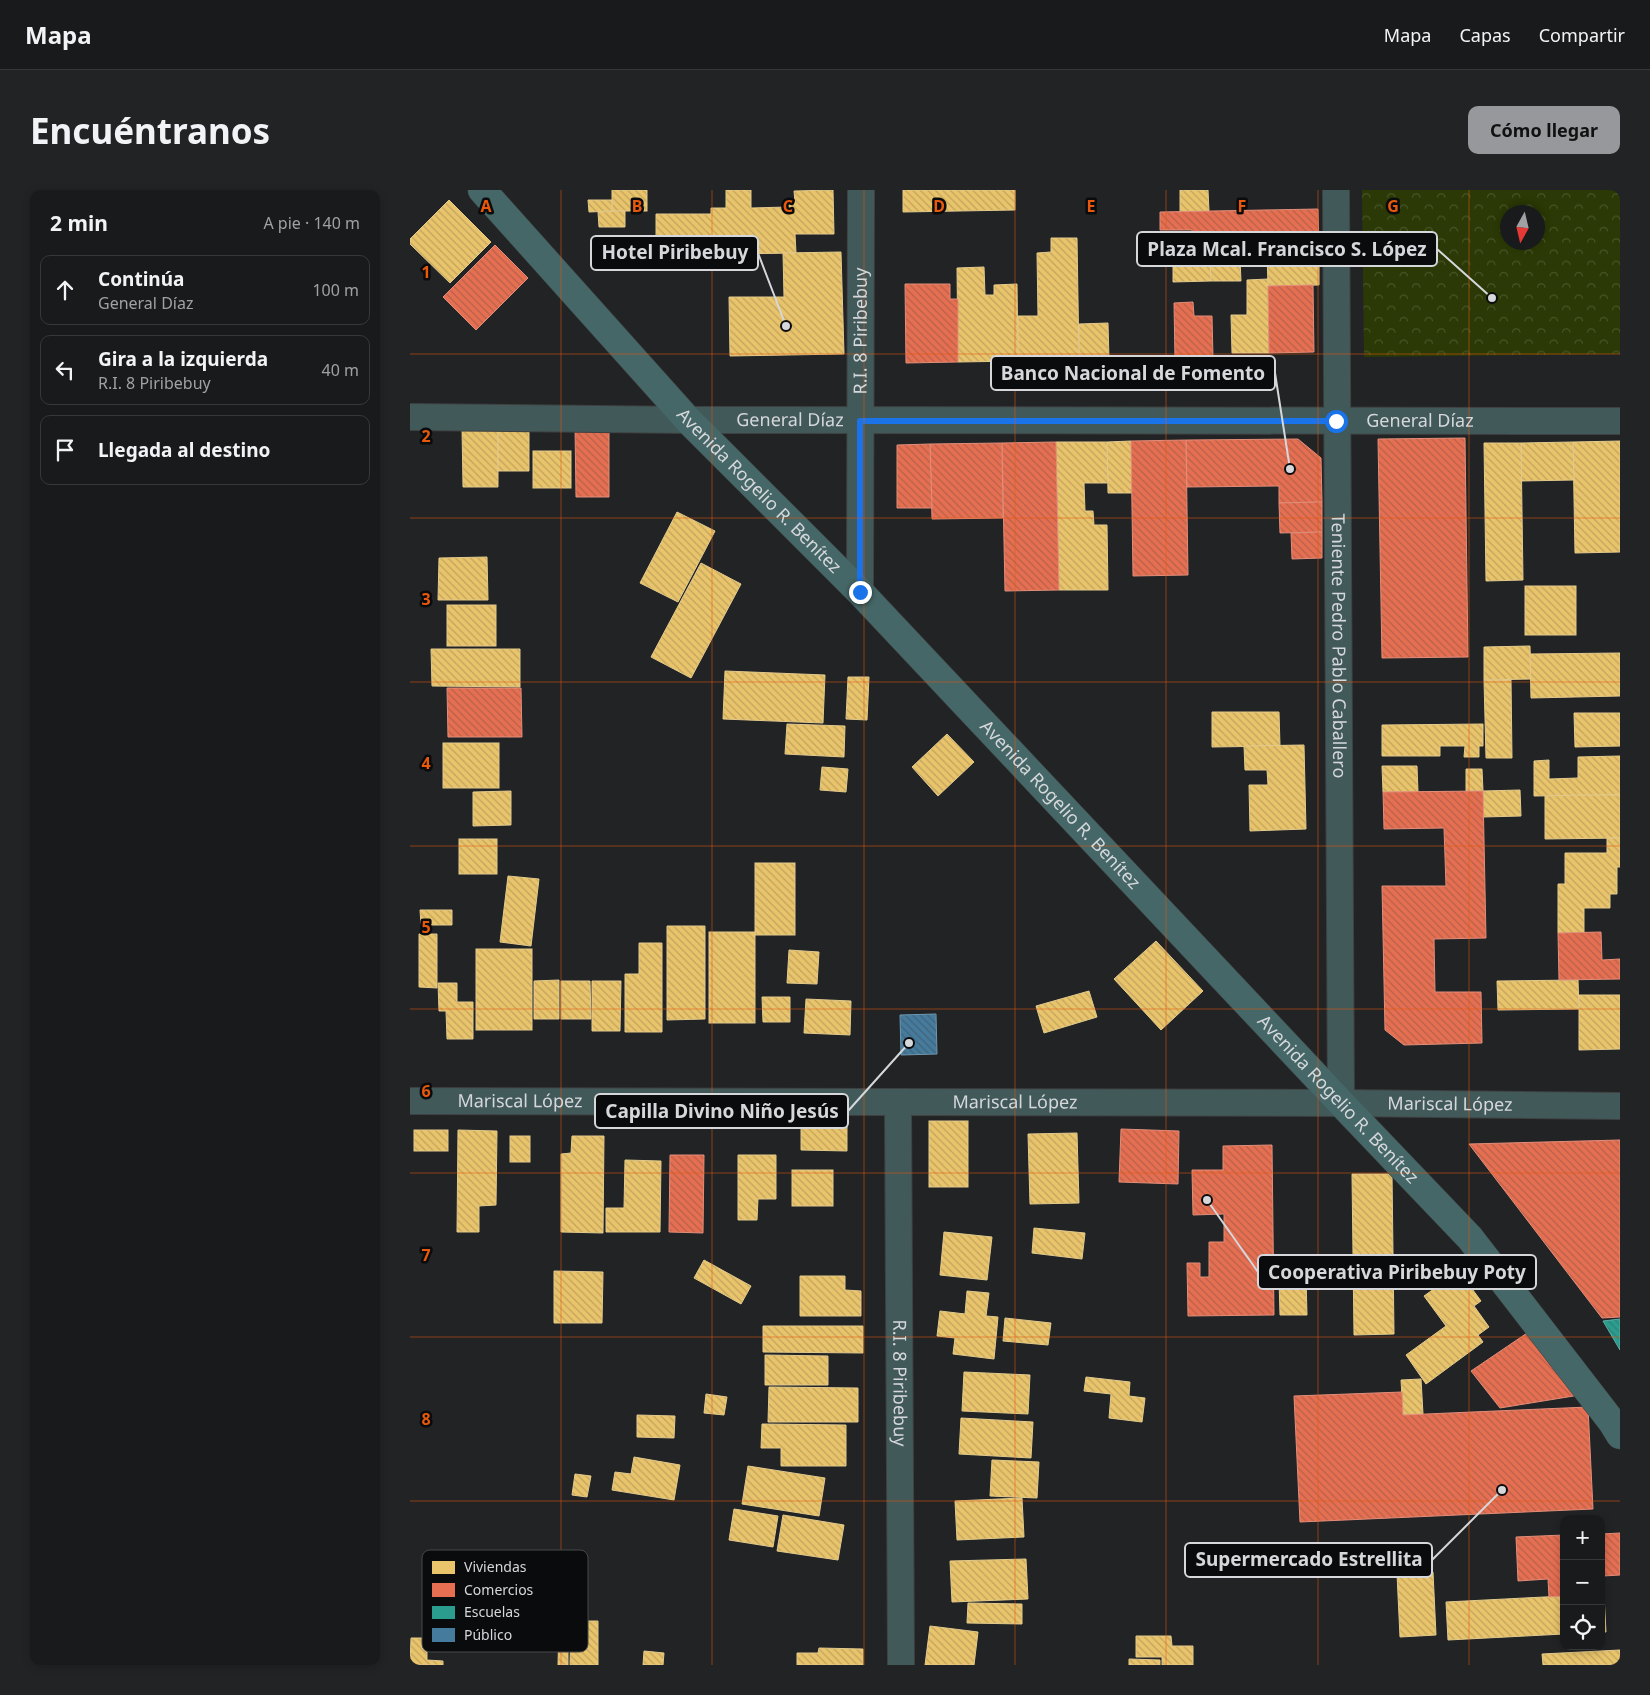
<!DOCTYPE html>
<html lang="es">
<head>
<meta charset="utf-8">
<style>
	:root { --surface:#191a1c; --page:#222325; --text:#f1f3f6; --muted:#9fa1a3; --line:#37383b; --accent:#96989b }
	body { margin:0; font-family:"Noto Sans",sans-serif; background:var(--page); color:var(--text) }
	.controls { position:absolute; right:15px; bottom:15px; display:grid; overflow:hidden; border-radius:10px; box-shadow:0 2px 8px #0003 }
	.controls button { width:45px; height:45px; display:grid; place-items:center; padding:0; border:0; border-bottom:1px solid var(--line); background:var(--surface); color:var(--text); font:25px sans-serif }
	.compass { position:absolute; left:1090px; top:15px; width:45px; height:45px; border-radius:50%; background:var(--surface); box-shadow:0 2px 8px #0003; rotate:188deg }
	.stop { position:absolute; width:15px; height:15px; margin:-11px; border:4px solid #1a73e8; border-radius:50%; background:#fff }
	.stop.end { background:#1a73e8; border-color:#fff; box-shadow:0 1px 5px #0008 }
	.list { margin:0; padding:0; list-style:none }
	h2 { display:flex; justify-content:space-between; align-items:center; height:65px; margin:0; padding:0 20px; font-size:21px }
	h2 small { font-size:16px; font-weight:400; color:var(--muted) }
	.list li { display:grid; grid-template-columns:32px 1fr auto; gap:15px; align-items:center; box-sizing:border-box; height:70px; margin:0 10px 10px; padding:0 10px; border:1px solid var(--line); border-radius:10px }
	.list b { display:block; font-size:19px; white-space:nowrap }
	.list p { margin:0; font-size:16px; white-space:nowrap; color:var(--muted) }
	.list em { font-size:16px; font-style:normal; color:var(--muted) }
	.icon { flex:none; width:28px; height:28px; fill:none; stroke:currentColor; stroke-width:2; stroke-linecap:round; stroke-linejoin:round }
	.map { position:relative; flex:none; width:1210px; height:1475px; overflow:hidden; border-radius:10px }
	header { display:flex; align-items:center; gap:30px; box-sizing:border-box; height:70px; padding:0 25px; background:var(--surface); border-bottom:1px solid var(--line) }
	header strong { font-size:24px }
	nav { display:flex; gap:28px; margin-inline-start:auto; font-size:18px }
	.intro { display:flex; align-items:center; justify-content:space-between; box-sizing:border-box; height:120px; padding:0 30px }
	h1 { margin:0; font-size:35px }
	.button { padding:12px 22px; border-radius:10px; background:var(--accent); color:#111; font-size:18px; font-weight:700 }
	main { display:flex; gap:30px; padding:0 30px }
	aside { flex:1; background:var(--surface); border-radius:10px; box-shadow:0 2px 8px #0003 }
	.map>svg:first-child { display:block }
	.park { fill:url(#park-crowns); fill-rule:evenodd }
	.homes { fill:url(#homes-back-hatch); stroke:#e3ca8c }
	.shops { fill:url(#shops-back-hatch); stroke:#e28e7a }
	.schools { fill:url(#schools-back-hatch); stroke:#5daea6 }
	.public { fill:url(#public-back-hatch); stroke:#7097b0 }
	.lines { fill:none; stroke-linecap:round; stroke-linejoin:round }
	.minor-casing { stroke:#3f4041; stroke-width:28 }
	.primary-casing { stroke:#3f4041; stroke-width:29 }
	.minor { stroke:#425959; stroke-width:26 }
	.primary { stroke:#466767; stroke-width:28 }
	.route { stroke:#1a73e8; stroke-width:6 }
	.grid { fill:none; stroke:#e8590c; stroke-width:1; stroke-opacity:0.55 }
	.labels { text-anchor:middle; stroke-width:5; stroke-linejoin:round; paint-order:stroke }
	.street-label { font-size:18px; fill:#d5d7db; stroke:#0a0b0d }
	.key { fill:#0a0b0d; stroke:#47484b; stroke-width:1 }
	.key-label { font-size:14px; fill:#d5d7db }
	.grid-label { font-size:16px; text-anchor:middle; font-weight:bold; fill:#e8590c; stroke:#0a0b0d; stroke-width:5; stroke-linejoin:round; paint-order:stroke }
	.leader { fill:none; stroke:#d5d7db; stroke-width:2 }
	.callout-dot { fill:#d5d7db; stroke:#0a0b0d; stroke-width:2 }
	.callout { fill:#0a0b0d; stroke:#d5d7db; stroke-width:2 }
	.callout-label { font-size:19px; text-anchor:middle; font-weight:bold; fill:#d5d7db }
</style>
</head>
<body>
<header>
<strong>Mapa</strong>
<nav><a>Mapa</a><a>Capas</a><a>Compartir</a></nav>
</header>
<div class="intro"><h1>Encuéntranos</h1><a class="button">Cómo llegar</a></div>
<main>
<aside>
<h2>2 min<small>A pie · 140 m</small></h2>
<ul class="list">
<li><svg class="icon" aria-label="ahead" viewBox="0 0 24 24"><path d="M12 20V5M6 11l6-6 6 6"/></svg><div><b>Continúa</b><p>General Díaz</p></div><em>100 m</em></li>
<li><svg class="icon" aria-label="left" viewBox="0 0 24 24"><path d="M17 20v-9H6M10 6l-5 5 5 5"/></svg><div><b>Gira a la izquierda</b><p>R.I. 8 Piribebuy</p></div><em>40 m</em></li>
<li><svg class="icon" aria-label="arrive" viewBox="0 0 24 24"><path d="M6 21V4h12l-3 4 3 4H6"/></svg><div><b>Llegada al destino</b></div></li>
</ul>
</aside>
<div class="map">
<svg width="1210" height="1475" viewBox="0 0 1210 1475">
	<defs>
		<pattern id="park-crowns" width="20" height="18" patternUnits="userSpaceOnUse" patternTransform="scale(1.25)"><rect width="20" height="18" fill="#2a3905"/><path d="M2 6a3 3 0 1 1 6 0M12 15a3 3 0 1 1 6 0" fill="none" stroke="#485529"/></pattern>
		<pattern id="homes-back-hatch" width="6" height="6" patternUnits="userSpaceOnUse" patternTransform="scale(1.25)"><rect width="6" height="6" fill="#e9c46a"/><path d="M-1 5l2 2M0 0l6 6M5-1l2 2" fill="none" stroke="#bfa360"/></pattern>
		<pattern id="shops-back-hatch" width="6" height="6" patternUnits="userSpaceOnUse" patternTransform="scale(1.25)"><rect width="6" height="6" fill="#e76f51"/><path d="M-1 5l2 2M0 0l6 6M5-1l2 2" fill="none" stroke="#b5614c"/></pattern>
		<pattern id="schools-back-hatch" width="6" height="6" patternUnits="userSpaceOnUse" patternTransform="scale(1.25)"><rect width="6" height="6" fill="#2a9d8f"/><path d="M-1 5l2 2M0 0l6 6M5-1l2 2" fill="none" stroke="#318178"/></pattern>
		<pattern id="public-back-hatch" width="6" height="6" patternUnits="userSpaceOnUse" patternTransform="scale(1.25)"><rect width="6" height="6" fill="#457b9d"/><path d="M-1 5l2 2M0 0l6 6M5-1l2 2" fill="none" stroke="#436379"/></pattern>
	</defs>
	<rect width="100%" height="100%" fill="#212325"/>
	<path class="park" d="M952,0H1210V164L954,167ZM1098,22H1128V52H1098Z"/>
	<g class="homes">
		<rect x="202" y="0" width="35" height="21"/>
		<polygon points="316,0 341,0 341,18 377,17 377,12 385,12 384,1 423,0 424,44 385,44 386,63 259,65 259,48 246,48 246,24 301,24 301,18 316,18"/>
		<polygon points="493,0 605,0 605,20 493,22"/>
		<polygon points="770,0 798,0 799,21 770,22"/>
		<polygon points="39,10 81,52 40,93 0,54 0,49"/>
		<polygon points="178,10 202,10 202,21 179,22"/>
		<polygon points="215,21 215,37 189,37 188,22"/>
		<polygon points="641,48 667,48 669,170 608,171 608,126 628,126 627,63 641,62"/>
		<polygon points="431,62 434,164 320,166 319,107 374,107 373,63"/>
		<polygon points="909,63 909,95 858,96 857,64"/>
		<polygon points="830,70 831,91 801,91 800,71"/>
		<polygon points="763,71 800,71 801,91 763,92"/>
		<polygon points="574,77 575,105 584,105 584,95 607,94 608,171 548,172 547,78"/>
		<polygon points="858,89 859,163 822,163 821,125 837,125 837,90"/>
		<polygon points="698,133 699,170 669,170 669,134"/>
		<polygon points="52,238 88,239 88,297 53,297"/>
		<polygon points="119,238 119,281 88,281 88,239"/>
		<polygon points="721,251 722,303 698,303 697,252"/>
		<polygon points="1210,251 1210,362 1165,363 1163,252"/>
		<polygon points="646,252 697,252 698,293 674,293 675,321 683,321 684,335 697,335 698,400 649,400"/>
		<polygon points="1163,252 1164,290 1111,291 1111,253"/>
		<polygon points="1074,253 1111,253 1113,390 1076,391"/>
		<rect x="123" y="261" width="38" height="37"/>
		<polygon points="267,322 305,341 268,412 230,393"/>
		<polygon points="77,367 78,410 28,410 29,368"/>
		<polygon points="291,373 331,394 281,488 241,467"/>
		<rect x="1115" y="396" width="51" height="49"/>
		<rect x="37" y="415" width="49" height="41"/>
		<polygon points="1120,456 1121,489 1074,490 1074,457"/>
		<polygon points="21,459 110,459 110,497 22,496"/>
		<polygon points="1210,463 1210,506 1121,508 1120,464"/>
		<polygon points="315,481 415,485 413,533 313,529"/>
		<polygon points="438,487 459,487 457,530 436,529"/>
		<polygon points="1074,490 1101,490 1102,568 1076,568"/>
		<polygon points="802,522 869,522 870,556 802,557"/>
		<polygon points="1164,523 1210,523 1210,556 1165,557"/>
		<polygon points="377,534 435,536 434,567 375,564"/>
		<polygon points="1073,534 1073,556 1069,556 1069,567 1054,567 1055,556 1030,556 1030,566 972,566 972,535"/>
		<polygon points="537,544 564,572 528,606 502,577"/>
		<rect x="33" y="553" width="56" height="45"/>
		<polygon points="894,555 896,639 840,641 839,595 858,595 857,580 835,580 834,556"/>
		<polygon points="1210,566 1210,605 1124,606 1124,571 1139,570 1139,589 1168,588 1168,567"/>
		<polygon points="972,576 1007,576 1008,602 973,602"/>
		<polygon points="412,577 438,579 436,602 410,600"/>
		<polygon points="1056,579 1072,579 1073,601 1056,601"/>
		<polygon points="1110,600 1111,626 1073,627 1073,601"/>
		<polygon points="101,601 101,635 63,636 63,602"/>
		<polygon points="1169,605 1210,605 1210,648 1135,649 1135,606"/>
		<polygon points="1197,648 1210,648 1210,677 1207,677 1207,704 1200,704 1200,718 1174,718 1174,743 1148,743 1148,694 1155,694 1155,663 1197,663"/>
		<rect x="49" y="649" width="38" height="35"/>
		<rect x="345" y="673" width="40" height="72"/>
		<polygon points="98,686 129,689 121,756 90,752"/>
		<polygon points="10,720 42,720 42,735 11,735"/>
		<polygon points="257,736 295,736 295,829 257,830"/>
		<rect x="299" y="742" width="46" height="91"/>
		<polygon points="9,744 27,744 27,798 9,797"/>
		<polygon points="746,751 793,801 751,840 704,789"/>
		<polygon points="229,753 252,753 252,842 215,842 215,784 229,784"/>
		<rect x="66" y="759" width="56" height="81"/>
		<polygon points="379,760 409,762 407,794 377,793"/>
		<polygon points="149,790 149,829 124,829 124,791"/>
		<polygon points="1168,790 1169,819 1088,820 1087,791"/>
		<polygon points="151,791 180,791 181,829 151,829"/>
		<polygon points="182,791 211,791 210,841 182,841"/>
		<polygon points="28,793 47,793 47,812 63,812 63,849 37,849 36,821 29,821"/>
		<polygon points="679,801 687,827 634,843 626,816"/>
		<polygon points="1169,805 1210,805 1210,859 1169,860"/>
		<polygon points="352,807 380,807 380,832 353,832"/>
		<polygon points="396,809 441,811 440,845 394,843"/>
		<rect x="519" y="931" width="39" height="66"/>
		<polygon points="391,933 437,934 437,961 391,960"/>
		<rect x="4" y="940" width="34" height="21"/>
		<polygon points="48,940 87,941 86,1015 69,1016 69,1042 47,1042"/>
		<polygon points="667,943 669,1013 620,1014 618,944"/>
		<rect x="100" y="946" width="20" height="26"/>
		<polygon points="162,946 194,946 193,1043 151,1042 151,964 161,963"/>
		<polygon points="328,965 366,965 366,1009 348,1009 347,1030 328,1030"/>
		<polygon points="215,970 251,971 250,1042 196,1042 196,1018 214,1018"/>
		<rect x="382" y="980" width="41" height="36"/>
		<polygon points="942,984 982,984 984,1144 944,1145"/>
		<polygon points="624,1038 675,1043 672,1069 622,1063"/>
		<polygon points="534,1042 582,1047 577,1090 530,1085"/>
		<polygon points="294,1070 341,1096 331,1114 284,1088"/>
		<polygon points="144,1081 193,1082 192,1133 144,1133"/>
		<polygon points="1049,1081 1071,1111 1064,1116 1079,1137 1068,1145 1073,1152 1016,1194 996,1165 1036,1136 1014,1106"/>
		<polygon points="390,1086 435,1086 435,1100 451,1101 451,1126 390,1126"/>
		<polygon points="896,1088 897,1125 870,1125 869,1089"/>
		<polygon points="557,1101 579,1103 576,1126 588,1127 584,1169 543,1164 545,1148 527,1146 530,1121 555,1124"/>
		<polygon points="595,1128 641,1133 638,1155 593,1151"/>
		<polygon points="353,1136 453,1136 453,1163 353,1162"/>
		<polygon points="355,1165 418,1166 418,1195 355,1195"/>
		<polygon points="554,1182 620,1185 618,1224 552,1221"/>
		<polygon points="676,1187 720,1192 719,1206 735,1208 732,1232 699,1228 701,1204 674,1201"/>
		<polygon points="1011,1189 1013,1224 993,1225 991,1190"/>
		<polygon points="359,1197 448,1198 448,1232 358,1232"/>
		<polygon points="296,1204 317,1207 314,1225 294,1223"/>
		<polygon points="227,1225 265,1226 264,1248 227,1247"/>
		<polygon points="551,1228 623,1232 621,1268 549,1264"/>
		<polygon points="352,1234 436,1235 436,1276 371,1276 371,1258 351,1258"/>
		<polygon points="224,1267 270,1275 264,1310 202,1300 205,1282 221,1284"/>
		<polygon points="582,1270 629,1272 627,1308 580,1306"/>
		<polygon points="338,1276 415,1288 409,1326 332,1314"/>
		<polygon points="165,1284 181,1286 177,1307 162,1305"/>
		<polygon points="612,1308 614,1347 547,1350 545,1311"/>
		<polygon points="324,1319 368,1326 363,1357 319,1350"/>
		<polygon points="373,1325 434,1335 428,1370 367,1361"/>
		<polygon points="616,1369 618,1409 542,1412 540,1371"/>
		<polygon points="1023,1382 1026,1445 990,1447 987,1384"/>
		<polygon points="1191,1405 1194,1405 1196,1442 1191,1442"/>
		<polygon points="1154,1406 1154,1444 1038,1450 1036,1412"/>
		<polygon points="558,1413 612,1414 612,1434 557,1433"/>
		<polygon points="161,1431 188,1431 188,1475 160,1475"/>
		<polygon points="149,1433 158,1434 158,1475 148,1475"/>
		<polygon points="520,1436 568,1442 564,1475 515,1475"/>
		<polygon points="726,1446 761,1446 762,1456 783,1456 783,1475 752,1475 752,1467 726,1467"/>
		<polygon points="1,1448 12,1448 12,1458 17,1458 17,1470 33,1471 33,1475 0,1475"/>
		<polygon points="409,1458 453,1459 453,1475 387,1475 387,1463 408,1463"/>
		<polygon points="1210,1460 1210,1475 1133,1475 1132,1464"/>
		<polygon points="234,1461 254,1463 253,1475 233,1475"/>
		<polygon points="719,1469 750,1470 750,1475 719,1475"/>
	</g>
	<g class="shops">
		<polygon points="908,19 909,63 842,64 842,59 783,60 782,40 750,40 750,22"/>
		<polygon points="85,55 118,88 66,140 33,107"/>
		<polygon points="495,94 540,94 540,109 548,109 548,172 496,173"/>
		<polygon points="903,95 904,162 859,163 858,96"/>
		<polygon points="783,112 784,126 802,126 803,168 765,169 764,113"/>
		<polygon points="165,236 199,236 199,307 166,307"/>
		<polygon points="1055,248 1058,467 972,468 968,249"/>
		<polygon points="888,249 911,268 912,312 869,313 869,296 777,297 776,250"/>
		<polygon points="776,250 778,385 723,386 721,251"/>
		<polygon points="646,252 649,400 595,401 592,253"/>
		<polygon points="592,253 593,328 522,329 520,254"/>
		<polygon points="520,254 522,318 487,318 487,255"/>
		<polygon points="912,312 912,342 870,343 869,313"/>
		<polygon points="912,342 912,368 882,369 881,343"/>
		<polygon points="37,498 111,498 112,547 38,547"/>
		<polygon points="1073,601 1076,748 1024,749 1025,802 1071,802 1072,853 994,855 975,840 972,696 1036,696 1034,638 974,639 973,602"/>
		<polygon points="1191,742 1192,770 1210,769 1210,789 1149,790 1148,743"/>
		<polygon points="711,939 769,941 768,994 709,992"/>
		<polygon points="1210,950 1210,1127 1192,1128 1059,954"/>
		<polygon points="862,955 864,1125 778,1126 777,1073 790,1073 790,1087 799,1087 799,1052 814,1052 814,1024 783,1025 782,980 813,980 813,956"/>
		<polygon points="260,965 294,965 293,1043 259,1042"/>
		<polygon points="1123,1139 1176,1204 1090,1218 1061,1181"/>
		<polygon points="992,1202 993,1225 1178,1217 1183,1319 890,1332 884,1206"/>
		<polygon points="1210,1343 1210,1385 1193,1386 1194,1405 1191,1405 1191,1344"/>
		<polygon points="1154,1345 1154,1406 1139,1407 1138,1389 1108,1391 1106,1347"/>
	</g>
	<polygon class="schools" points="1210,1129 1210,1160 1193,1131"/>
	<polygon class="public" points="526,824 527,864 491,865 490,825"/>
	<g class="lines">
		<g class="minor-casing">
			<g id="minor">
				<path id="s1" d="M926,0L931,913"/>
				<path id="s2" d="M0,227L278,230L1210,231"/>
				<path id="s3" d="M450,402L451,0"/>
				<path id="s4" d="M0,911L931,913L1210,916"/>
				<path id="s5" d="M488,912L491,1475"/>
			</g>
		</g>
		<g class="primary-casing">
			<g id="primary">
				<path id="s6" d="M72,0L278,230L450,402L931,913L1060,1048L1202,1232L1210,1245"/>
			</g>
		</g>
		<use href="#minor" class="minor"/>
		<use href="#primary" class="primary"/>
	</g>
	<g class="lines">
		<polyline class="route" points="450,402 450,231 926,231"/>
	</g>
	<path class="grid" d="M151,0V1475M302,0V1475M454,0V1475M605,0V1475M756,0V1475M908,0V1475M1059,0V1475M0,164H1210M0,328H1210M0,492H1210M0,656H1210M0,819H1210M0,983H1210M0,1147H1210M0,1311H1210"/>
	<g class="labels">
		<g class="street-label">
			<text dy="6" stroke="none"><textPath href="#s3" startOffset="261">R.I. 8 Piribebuy</textPath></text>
			<text dy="6" stroke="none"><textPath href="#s2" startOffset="380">General Díaz</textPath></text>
			<text dy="6" stroke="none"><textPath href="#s2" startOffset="1010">General Díaz</textPath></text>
			<text dy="6" stroke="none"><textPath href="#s6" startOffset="409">Avenida Rogelio R. Benítez</textPath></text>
			<text dy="6" stroke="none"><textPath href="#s1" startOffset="456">Teniente Pedro Pablo Caballero</textPath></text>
			<text dy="6" stroke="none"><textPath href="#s6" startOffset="844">Avenida Rogelio R. Benítez</textPath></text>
			<text dy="6" stroke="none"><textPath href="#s6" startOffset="1249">Avenida Rogelio R. Benítez</textPath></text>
			<text dy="6" stroke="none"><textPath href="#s4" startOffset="110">Mariscal López</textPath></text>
			<text dy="6" stroke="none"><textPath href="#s4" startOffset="605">Mariscal López</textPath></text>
			<text dy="6" stroke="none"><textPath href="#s4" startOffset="1040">Mariscal López</textPath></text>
			<text dy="6" stroke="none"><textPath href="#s5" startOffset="281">R.I. 8 Piribebuy</textPath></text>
		</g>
	</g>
	<rect x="12" y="1360" width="166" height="102" rx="8" class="key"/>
	<rect x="22" y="1371" width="23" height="13" fill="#e9c46a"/>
	<rect x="22" y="1393" width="23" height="14" fill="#e76f51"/>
	<rect x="22" y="1416" width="23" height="13" fill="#2a9d8f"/>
	<rect x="22" y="1438" width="23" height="14" fill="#457b9d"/>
	<g class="key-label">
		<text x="54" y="1382">Viviendas</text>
		<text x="54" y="1405">Comercios</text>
		<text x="54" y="1427">Escuelas</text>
		<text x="54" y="1450">Público</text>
	</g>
	<g class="grid-label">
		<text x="76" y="22">A</text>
		<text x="227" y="22">B</text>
		<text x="378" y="22">C</text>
		<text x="529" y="22">D</text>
		<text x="681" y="22">E</text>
		<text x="832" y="22">F</text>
		<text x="983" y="22">G</text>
		<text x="16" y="88">1</text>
		<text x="16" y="252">2</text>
		<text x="16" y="415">3</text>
		<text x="16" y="579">4</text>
		<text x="16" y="743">5</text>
		<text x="16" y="907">6</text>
		<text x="16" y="1071">7</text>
		<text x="16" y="1235">8</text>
	</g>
	<path class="leader" d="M1082 108L1027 59M376 136L348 63M880 279L865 183M499 853L438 921M797 1010L848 1082M1092 1300L1022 1370"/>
	<g class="callout-dot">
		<circle cx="1082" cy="108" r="5"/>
		<circle cx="376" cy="136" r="5"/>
		<circle cx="880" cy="279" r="5"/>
		<circle cx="499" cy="853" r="5"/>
		<circle cx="797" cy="1010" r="5"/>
		<circle cx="1092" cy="1300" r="5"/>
	</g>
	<g class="callout">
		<rect x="727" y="42" width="300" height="34" rx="5"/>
		<rect x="181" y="46" width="167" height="34" rx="5"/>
		<rect x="581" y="166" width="284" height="34" rx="5"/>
		<rect x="185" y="904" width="253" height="34" rx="5"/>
		<rect x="848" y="1065" width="278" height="34" rx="5"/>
		<rect x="775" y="1353" width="247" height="34" rx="5"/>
	</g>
	<g class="callout-label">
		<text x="877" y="66">Plaza Mcal. Francisco S. López</text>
		<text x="265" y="69">Hotel Piribebuy</text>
		<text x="723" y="190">Banco Nacional de Fomento</text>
		<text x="312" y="928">Capilla Divino Niño Jesús</text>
		<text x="987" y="1089">Cooperativa Piribebuy Poty</text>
		<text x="899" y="1376">Supermercado Estrellita</text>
	</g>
</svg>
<div class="controls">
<button>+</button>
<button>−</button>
<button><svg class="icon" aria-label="locate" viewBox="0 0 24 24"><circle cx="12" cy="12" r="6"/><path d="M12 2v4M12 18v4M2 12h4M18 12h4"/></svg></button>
</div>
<svg class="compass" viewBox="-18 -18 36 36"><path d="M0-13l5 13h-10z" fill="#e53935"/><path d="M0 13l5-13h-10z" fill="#9fa1a3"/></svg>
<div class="stop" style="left:926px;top:231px"></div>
<div class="stop end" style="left:450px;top:402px"></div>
</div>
</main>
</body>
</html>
